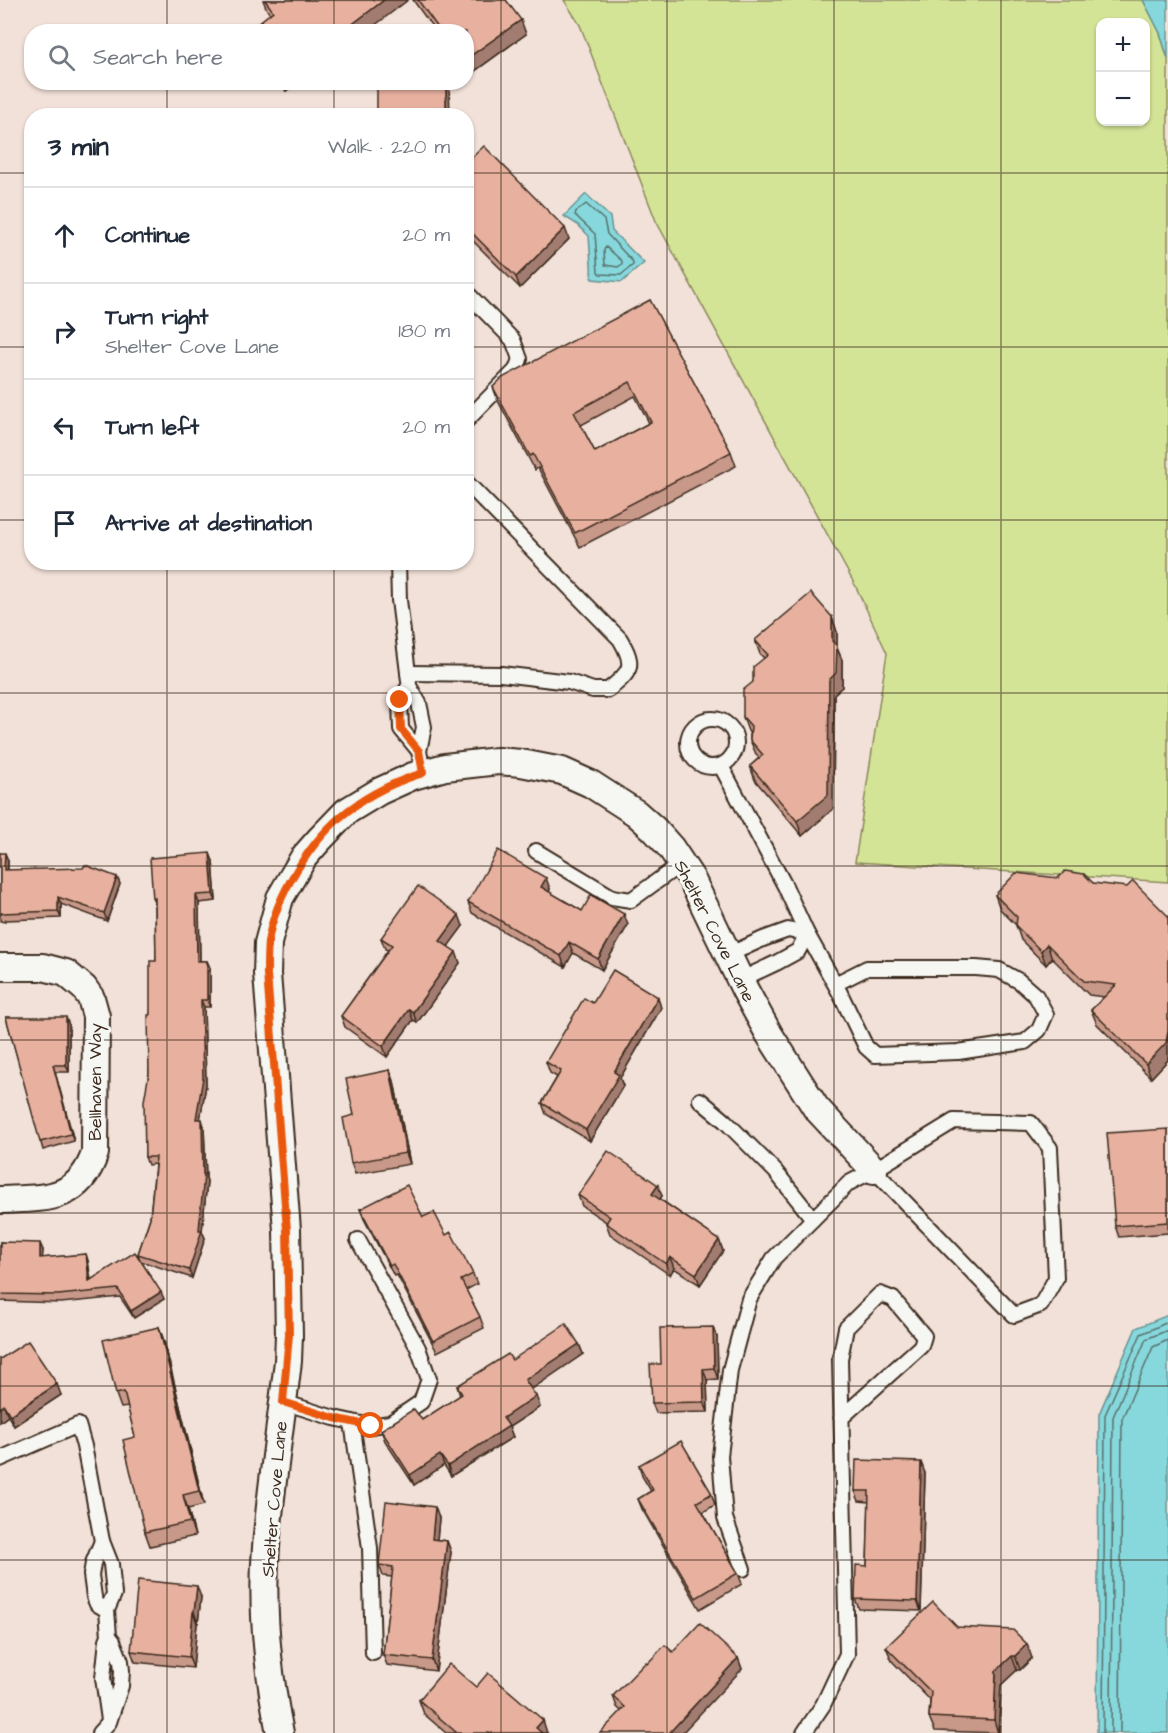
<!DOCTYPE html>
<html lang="en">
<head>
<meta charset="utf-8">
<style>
	:root { --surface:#fff; --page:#f6f6f7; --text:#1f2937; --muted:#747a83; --line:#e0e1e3 }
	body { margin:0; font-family:"Architects Daughter",sans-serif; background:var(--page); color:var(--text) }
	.controls { position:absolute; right:18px; top:18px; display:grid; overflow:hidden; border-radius:12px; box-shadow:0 2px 4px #0004 }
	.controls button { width:54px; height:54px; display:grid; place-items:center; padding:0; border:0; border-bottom:2px solid var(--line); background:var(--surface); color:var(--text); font:30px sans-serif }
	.stop { position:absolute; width:18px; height:18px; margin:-14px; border:4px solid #ea580c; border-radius:50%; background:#fff }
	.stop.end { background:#ea580c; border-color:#fff; box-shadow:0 2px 6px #0008 }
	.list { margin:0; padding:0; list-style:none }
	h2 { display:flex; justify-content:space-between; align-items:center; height:78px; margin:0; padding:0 24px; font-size:26px }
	h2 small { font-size:20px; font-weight:400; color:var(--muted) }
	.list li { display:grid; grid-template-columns:39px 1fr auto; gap:18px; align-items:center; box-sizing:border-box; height:96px; padding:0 24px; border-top:2px solid var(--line) }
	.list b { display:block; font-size:22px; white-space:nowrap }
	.list p { margin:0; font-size:20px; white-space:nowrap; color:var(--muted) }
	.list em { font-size:20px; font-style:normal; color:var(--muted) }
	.icon { flex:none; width:33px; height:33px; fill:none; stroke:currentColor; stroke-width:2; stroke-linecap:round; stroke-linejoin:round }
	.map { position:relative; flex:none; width:1168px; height:1733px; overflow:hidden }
	.search { position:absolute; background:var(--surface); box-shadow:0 2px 4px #0004; left:24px; top:24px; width:450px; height:66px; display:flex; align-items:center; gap:15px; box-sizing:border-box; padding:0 21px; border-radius:24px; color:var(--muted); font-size:22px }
	.panel { position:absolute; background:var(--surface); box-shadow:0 2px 4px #0004; left:24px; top:108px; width:450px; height:462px; border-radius:24px }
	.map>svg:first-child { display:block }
	.green { fill:#d4e497; stroke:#88875a; stroke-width:1.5; fill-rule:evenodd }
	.water { fill:#86d8dd; stroke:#689291; stroke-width:1.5 }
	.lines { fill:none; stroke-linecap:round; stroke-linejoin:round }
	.shore { stroke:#59706a; stroke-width:1.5 }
	.service-casing { stroke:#3b2a1e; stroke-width:18 }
	.minor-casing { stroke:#3b2a1e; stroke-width:30 }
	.service { stroke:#f6f6f2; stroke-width:14 }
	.minor { stroke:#f6f6f2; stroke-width:26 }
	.wall { fill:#c89889; stroke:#3b2a1e; stroke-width:1.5; fill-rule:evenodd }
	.shaded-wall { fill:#a27c6f; stroke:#3b2a1e; stroke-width:1.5 }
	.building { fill:#e8b19f; stroke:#3b2a1e; stroke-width:1.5; fill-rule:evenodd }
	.route { stroke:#ea580c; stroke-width:8 }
	.grid { fill:none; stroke:#3b2a1e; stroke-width:1.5; stroke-opacity:0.55 }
	.labels { text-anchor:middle; stroke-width:6; stroke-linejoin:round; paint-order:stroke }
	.street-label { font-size:18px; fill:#3b2a1e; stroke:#f6f6f2 }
</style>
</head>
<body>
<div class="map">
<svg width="1168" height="1733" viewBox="0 0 1168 1733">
	<rect width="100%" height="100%" fill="#f2e1d9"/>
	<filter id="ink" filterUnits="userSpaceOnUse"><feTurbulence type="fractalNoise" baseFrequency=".0167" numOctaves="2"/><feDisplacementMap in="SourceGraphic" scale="12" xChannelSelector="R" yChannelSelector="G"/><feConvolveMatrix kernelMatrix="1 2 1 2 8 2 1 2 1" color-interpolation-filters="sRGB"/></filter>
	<g filter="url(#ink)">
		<path class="green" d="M564,0H1143L1160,33L1168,59V882L855,862L887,653L855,585L656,221L580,25ZM1100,22H1146V122H1100Z"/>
		<g class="water">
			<polygon points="1143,0 1168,0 1168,59 1160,33"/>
			<polygon points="586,194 610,217 612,231 644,263 622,282 592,279 589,236 578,225 564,216"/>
			<polygon points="1168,1315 1168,1733 1097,1733 1099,1414 1136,1328"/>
		</g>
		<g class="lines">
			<g class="shore">
				<polygon points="586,204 604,220 607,234 633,262 633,265 621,275 600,274 598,272 595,234 575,215 576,212"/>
				<polygon points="606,247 622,261 622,264 618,267 605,265 604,250"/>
				<polyline points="1103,1733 1105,1415 1141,1334 1168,1322"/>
				<polyline points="1111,1733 1113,1417 1146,1339 1168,1330"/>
				<polyline points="1120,1733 1122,1419 1153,1347 1168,1340"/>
			</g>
			<g class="service-casing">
				<g id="service">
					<polyline points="466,292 513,340 520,359 516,370 466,421"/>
					<polyline points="398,562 399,600 409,681"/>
					<path d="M408,673L501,674L569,682L593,690H608C631,672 636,666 620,639L466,482"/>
					<circle cx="712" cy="743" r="24"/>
					<polyline points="419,751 401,729 400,700 409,686 419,703 424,727 419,751 423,773"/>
					<polyline points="721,766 785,886 807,934 840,993 866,1047 875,1055 958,1052 1025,1042 1039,1030 1046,1014 1036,996 1019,981 999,970 976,968 867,968 835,984"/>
					<polyline points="536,851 612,897 631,900 682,863"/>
					<polyline points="728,955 763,939 788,930 807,934 798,951 776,963 740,980"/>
					<polyline points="700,1100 725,1121 775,1171 813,1219"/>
					<polyline points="283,1402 334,1418 371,1426 390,1423 421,1402 429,1379 418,1348 358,1240"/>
					<polyline points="352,1422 370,1548 373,1653"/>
					<polyline points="0,1459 78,1425 84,1446 102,1541 111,1564 114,1594 107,1610 109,1636 113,1641 121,1661 122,1671 121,1686 109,1722 99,1733"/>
					<polyline points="102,1541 93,1563 91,1575 94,1597 97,1604 107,1610"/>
					<polyline points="743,1569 725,1518 720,1456 730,1370 749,1299 774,1258 849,1183 874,1170 954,1121 1031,1123 1050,1148 1056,1278 1041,1305 1014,1315 874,1170"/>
					<polyline points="109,1720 103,1678 107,1640 109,1636"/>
					<polyline points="804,1733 823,1705 847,1654 840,1359 846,1328 880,1294 893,1299 924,1336 921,1346 841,1418"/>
				</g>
			</g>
			<g class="minor-casing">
				<g id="minor">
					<path d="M0,967H43L66,973L84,988L91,998L96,1016L95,1153C79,1202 43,1198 0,1200"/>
					<path d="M280,1733C268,1673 261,1608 266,1547C271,1485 281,1423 288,1361L289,1335L287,1230L267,974L268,943L280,898L304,857L319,840L347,811L380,791L413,776L445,767L498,761L521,763L562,771L591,784L636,813L654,829L671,848L691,878L745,990L769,1034L816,1108L874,1170"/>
				</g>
			</g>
			<use href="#service" class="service"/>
			<use href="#minor" class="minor"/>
		</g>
		<g class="wall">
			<polygon points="263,0 408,0 270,14 267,10"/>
			<polygon points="413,0 506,0 526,34 468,76 466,73 466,32 436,32"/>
			<polygon points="279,82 298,82 286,91"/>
			<polygon points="466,163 569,239 520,288 466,234"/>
			<path d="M650,300L731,452L736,466L580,547L538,468L535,470L498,401L493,387ZM635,396L649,423L595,452L581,425Z"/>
			<polygon points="832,617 837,632 837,648 842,660 842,687 834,694 833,809 802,836 755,780 750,766 759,758 756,754 750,740 750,734 748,731 743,717 753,682 764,658 760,654 755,640"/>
			<polygon points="0,853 8,860 8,870 117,877 120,884 107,921 61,904 61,918 5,920 5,922 0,921"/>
			<polygon points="213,861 216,901 199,903 200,961 207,961 210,968 210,1007 204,1007 206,1085 200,1119 204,1126 206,1178 207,1181 202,1231 205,1238 192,1278 141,1261 164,1299 134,1318 120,1297 61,1303 0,1301 0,1242 43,1250 42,1258 86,1254 88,1261 91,1280 140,1260 138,1254 150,1218 155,1164 148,1165 145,1157 149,1073 150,1015 156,961 155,903 153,899"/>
			<polygon points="1093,883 1168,916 1168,1060 1151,1078 1097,1024 1091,1010 1105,997 1089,995 1052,958 1046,965 1021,940 1016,925 1000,909 995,895"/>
			<polygon points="550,889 549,892 582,911 628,925 602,970 573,953 565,967 472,913 468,902"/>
			<polygon points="463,926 448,946 460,963 417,1023 413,1020 387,1057 345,1027 341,1016 388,950 385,949 381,938"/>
			<polygon points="593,1003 661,1008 620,1078 623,1086 590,1141 546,1114 542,1103 557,1077 550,1073 546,1062"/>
			<polygon points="6,1017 69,1025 69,1072 55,1072 74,1141 43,1150"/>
			<polygon points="390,1070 394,1081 410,1164 355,1174 351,1163 354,1115"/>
			<polygon points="1168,1129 1168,1233 1119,1237 1115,1226"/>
			<polygon points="578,1195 662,1196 660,1199 719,1240 723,1251 700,1285 674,1268 670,1275 610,1234 606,1223 606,1222 582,1206"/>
			<polygon points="360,1209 423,1217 446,1235 473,1274 477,1284 466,1290 480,1317 484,1328 437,1352 397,1275 394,1276 364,1219"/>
			<polygon points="159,1327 164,1341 204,1505 188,1509 195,1536 150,1546 145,1532 135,1437 128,1407 121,1408 116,1394"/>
			<polygon points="717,1337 718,1379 707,1380 708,1412 656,1413 652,1403 661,1364"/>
			<polygon points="579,1344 583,1354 531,1389 540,1407 509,1427 513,1437 451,1476 444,1465 414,1485 385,1441 381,1430 422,1420 460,1396 457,1386 512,1360"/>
			<polygon points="0,1359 61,1395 14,1426 8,1416 0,1422"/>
			<polygon points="639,1465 711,1492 715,1505 703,1512 738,1573 742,1584 700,1609 642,1509 638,1499 651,1491 642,1476"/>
			<polygon points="925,1473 921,1611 859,1609 855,1599 867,1566 869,1502 859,1501 855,1491"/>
			<polygon points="439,1518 437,1540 447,1541 451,1552 436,1671 387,1665 383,1655 392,1577 383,1576 379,1565"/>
			<polygon points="201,1597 198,1623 197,1623 193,1668 135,1662 131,1651"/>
			<polygon points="957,1627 1032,1658 1020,1670 1017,1670 1001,1685 999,1733 935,1731 929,1717 930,1700 892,1661 886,1647"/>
			<polygon points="673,1652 738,1658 742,1669 621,1711 617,1707 613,1696 647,1664"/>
			<polygon points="476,1687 547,1733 446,1733 424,1714 419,1700"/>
		</g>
		<g class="shaded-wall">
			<polygon points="384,0 408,0 366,32 342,32"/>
			<polygon points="521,20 526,34 468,76 466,71 466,59"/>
			<polygon points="283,82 298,82 286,91"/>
			<polygon points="446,82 449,82 450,116 446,116"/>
			<polygon points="565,228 569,239 520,288 516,277"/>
			<polygon points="832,617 837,632 837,648 842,660 842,687 834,694 833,809 802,836 797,821 829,680 832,641"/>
			<polygon points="5,853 8,860 7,877 4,870"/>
			<polygon points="210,853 213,861 216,901 213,894"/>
			<polygon points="117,877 120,884 107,921 104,913"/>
			<polygon points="546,878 550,889 545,898 541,887"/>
			<polygon points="196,895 199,903 200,968 197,961"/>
			<polygon points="58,897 61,904 61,918 58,911"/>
			<polygon points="624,914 628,925 602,970 598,959"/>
			<polygon points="459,915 463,926 444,952 440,941"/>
			<polygon points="569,942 573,953 565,967 561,956"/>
			<polygon points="1047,944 1052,958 1046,965 1041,951"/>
			<polygon points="456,952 460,963 417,1023 413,1012"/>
			<polygon points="207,961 210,968 210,1007 207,1000"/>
			<polygon points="658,997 661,1008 620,1078 623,1086 590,1141 586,1130 614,1072"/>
			<polygon points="201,1000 204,1007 206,1085 199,1126 196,1119"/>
			<polygon points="409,1009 413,1020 387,1057 383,1046"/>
			<polygon points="66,1017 69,1025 69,1072 66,1065"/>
			<polygon points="1168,1030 1168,1060 1151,1078 1146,1064"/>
			<polygon points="53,1065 55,1072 74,1141 71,1134"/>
			<polygon points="390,1070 394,1081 410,1164 406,1153"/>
			<polygon points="202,1119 204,1126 206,1178 207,1181 202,1231 205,1238 192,1278 189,1270 199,1230 203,1174"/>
			<polygon points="658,1185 662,1196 656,1205 652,1194"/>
			<polygon points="719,1240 723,1251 700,1285 696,1274"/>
			<polygon points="40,1243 43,1250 42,1266 40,1258"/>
			<polygon points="86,1254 88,1261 92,1289 89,1281"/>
			<polygon points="670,1257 674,1268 670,1275 666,1264"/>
			<polygon points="161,1292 164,1299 134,1318 131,1311"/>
			<polygon points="159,1327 164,1341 204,1505 199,1491"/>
			<polygon points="713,1327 717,1337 718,1379 714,1368"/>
			<polygon points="579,1344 583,1354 529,1391 525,1380"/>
			<polygon points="703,1369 707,1380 708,1412 704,1402"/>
			<polygon points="57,1384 61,1395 14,1426 10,1415"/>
			<polygon points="536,1396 540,1407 509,1427 513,1437 451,1476 448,1466 503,1418"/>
			<polygon points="4,1405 8,1416 0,1422 0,1408"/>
			<polygon points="440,1455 444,1465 414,1485 410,1475"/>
			<polygon points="921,1462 925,1473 921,1611 917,1601"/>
			<polygon points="183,1495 188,1509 195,1536 190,1522"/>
			<polygon points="435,1507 439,1518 436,1550 432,1539"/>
			<polygon points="447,1541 451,1552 436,1671 432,1660"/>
			<polygon points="197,1586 201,1597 198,1623 194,1612"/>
			<polygon points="193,1612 197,1623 193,1668 189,1657"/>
			<polygon points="1027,1644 1032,1658 1020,1670 1015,1656"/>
			<polygon points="1012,1656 1017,1670 1001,1685 998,1733 994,1720 996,1671"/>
			<polygon points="738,1658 742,1669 682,1733 669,1733"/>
			<polygon points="543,1720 547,1733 538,1733 536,1728"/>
		</g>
		<g class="building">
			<polygon points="265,0 384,0 342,32 247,32 273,11"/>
			<polygon points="418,0 506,0 521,20 466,59 466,32 441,32"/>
			<rect x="377" y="82" width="69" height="34"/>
			<polygon points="484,146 565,228 516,277 466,227 466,163"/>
			<path d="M650,300L731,452L575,533L533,454L530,456L493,387L502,378ZM630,382L651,422L595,452L574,412Z"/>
			<polygon points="811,593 832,617 832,641 837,646 836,673 829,680 828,795 797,821 750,766 763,755 750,740 751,726 743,717 743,690 753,682 753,667 768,655 755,640"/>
			<polygon points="498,850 546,878 541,887 582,911 591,895 624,914 598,959 569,942 561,956 468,902"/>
			<polygon points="0,853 5,853 4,870 83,868 85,865 117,877 104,913 58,897 58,911 2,913 2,914 0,914"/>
			<polygon points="210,853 213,894 196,895 197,961 207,961 207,1000 201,1000 203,1078 196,1119 202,1119 203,1174 204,1174 199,1230 202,1230 189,1270 138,1254 150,1218 156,1157 145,1157 144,1101 149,1073 148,1015 150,1015 150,961 156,961 155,898 153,899 150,858"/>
			<polygon points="1065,871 1084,874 1093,883 1127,887 1133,881 1168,916 1168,1030 1166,1043 1146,1064 1091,1010 1116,985 1084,981 1047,944 1041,951 1016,926 1017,917 995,895 1016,873 1058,878"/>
			<polygon points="418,886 459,915 440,941 456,952 413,1012 409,1009 383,1046 341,1016 392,945 381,938"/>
			<polygon points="613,970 658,997 614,1072 619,1075 586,1130 542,1103 561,1071 546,1062 584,998 593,1003"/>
			<polygon points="6,1017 66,1017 66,1065 53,1065 71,1134 40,1142"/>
			<polygon points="390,1070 406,1153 351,1163 343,1118 354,1115 346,1079"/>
			<polygon points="1168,1129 1168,1222 1115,1226 1107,1133"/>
			<polygon points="608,1151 658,1185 652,1194 719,1240 696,1274 670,1257 666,1264 606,1223 610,1217 578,1195"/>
			<polygon points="407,1185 423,1217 434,1212 446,1235 451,1232 473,1274 461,1280 480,1317 433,1341 393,1264 390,1266 360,1209"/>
			<polygon points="0,1242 40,1243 40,1258 86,1254 89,1281 135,1252 161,1292 131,1311 118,1289 58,1295 0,1294"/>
			<polygon points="566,1324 579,1344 525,1380 536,1396 503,1418 509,1426 448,1466 440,1455 410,1475 381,1430 414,1409 422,1420 462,1394 457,1386 508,1354 512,1360"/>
			<polygon points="159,1327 199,1491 183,1495 190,1522 145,1532 123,1440 135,1437 124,1392 116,1394 103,1340"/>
			<polygon points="713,1327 714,1368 703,1369 704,1402 652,1403 650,1364 661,1364 660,1328"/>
			<polygon points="28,1341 57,1384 10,1415 4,1405 0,1408 0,1359"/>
			<polygon points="681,1441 711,1492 711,1494 697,1502 738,1573 696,1598 638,1499 653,1490 639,1465"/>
			<polygon points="856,1460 921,1462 917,1601 855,1599 856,1565 867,1566 869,1491 855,1491"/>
			<polygon points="386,1501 435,1507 432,1539 447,1541 432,1660 383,1655 393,1567 379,1565"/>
			<polygon points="138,1580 197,1586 194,1612 193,1612 189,1657 131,1651"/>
			<polygon points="933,1602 957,1627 1013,1630 1027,1644 1015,1656 1012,1656 996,1671 994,1720 929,1717 931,1692 886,1647"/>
			<polygon points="700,1623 738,1658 669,1733 600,1733 625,1707 613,1696 646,1662 647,1664 665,1645 673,1652"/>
			<polygon points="449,1664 476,1687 488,1673 543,1720 536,1728 542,1733 457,1733 419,1700"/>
		</g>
	</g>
	<g class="lines" filter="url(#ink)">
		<path class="route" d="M371,1426L334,1418L283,1402L289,1335L287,1230L267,974C267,964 267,952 268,942C275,896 312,838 349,810C370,794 397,781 423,773L419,751L401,729L400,700"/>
	</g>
	<path class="grid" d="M167,0V32M334,0V32M501,0V1733M667,0V1733M834,0V1733M1001,0V1733M167,82V116M334,82V116M0,173H32M466,173H1168M0,347H32M466,347H1168M0,520H32M466,520H1168M167,562V1733M334,562V1733M0,693H1168M0,866H1168M0,1040H1168M0,1213H1168M0,1386H1168M0,1560H1168"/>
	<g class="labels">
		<g class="street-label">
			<text transform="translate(715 931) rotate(63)" y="6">Shelter Cove Lane</text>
			<text transform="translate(95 1082) rotate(-90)" y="6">Bellhaven Way</text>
			<text transform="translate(274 1499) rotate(-85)" y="6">Shelter Cove Lane</text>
		</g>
	</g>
</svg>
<div class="controls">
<button>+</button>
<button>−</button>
</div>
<div class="stop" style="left:371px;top:1426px"></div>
<div class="stop end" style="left:400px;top:700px"></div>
<div class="search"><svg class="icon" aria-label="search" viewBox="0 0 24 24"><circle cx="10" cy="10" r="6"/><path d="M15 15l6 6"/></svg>Search here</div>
<section class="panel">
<h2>3 min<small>Walk · 220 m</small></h2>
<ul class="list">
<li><svg class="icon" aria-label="ahead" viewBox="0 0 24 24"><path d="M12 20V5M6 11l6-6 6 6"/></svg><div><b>Continue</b></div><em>20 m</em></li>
<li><svg class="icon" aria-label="right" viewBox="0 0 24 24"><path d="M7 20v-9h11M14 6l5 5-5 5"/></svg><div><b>Turn right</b><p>Shelter Cove Lane</p></div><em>180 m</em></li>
<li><svg class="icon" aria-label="left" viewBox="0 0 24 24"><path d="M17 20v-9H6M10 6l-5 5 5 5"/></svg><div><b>Turn left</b></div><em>20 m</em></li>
<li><svg class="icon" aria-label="arrive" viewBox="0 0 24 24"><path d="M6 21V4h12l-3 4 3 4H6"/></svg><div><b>Arrive at destination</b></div></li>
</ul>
</section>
</div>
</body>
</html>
